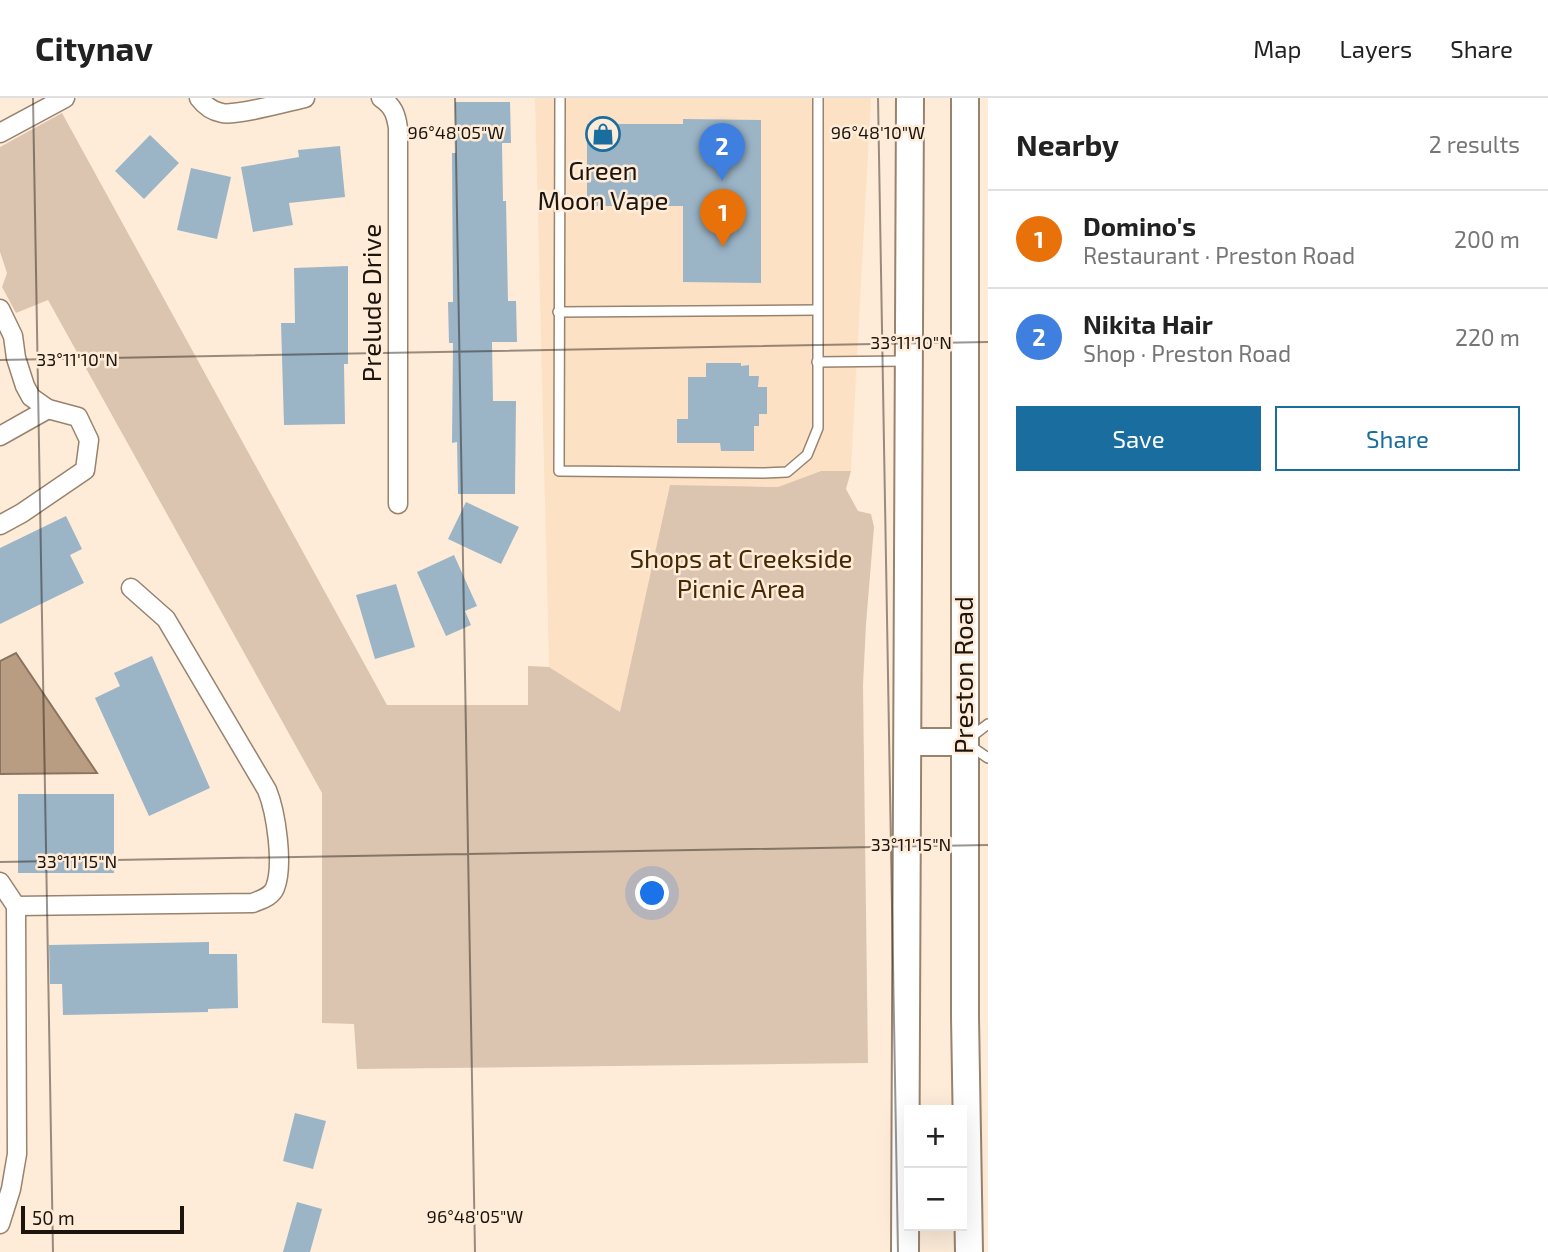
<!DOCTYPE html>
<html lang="en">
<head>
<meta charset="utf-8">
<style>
	:root { --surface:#fff; --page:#f2f2f2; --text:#222; --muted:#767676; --line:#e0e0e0; --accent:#1a6e9f }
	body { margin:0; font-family:"Exo 2",sans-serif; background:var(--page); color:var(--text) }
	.controls { position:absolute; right:21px; bottom:21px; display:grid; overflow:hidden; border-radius:0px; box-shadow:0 7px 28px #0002 }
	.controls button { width:63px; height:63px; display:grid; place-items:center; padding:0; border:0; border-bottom:2px solid var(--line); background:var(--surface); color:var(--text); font:35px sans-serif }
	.scale { position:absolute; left:21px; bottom:18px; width:163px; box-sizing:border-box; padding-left:7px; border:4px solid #1d150d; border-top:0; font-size:19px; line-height:24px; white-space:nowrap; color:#1d150d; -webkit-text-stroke:5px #feecd9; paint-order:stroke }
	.you { position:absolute; left:653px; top:796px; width:24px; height:24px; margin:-18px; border:5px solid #fff; border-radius:50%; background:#1a73e8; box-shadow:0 0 0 10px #1a73e833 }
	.badge { display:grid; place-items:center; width:46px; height:46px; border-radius:50%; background:var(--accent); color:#fff; font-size:23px; font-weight:700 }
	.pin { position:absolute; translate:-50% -58px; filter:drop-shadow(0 2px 4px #0008) }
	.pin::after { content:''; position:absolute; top:37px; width:24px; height:21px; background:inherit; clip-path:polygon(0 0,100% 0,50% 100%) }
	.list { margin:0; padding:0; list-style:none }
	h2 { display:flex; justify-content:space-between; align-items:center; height:91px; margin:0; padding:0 28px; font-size:30px }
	h2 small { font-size:23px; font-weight:400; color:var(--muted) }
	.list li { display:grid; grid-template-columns:46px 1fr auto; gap:21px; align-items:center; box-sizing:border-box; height:98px; padding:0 28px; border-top:2px solid var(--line) }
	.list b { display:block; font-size:26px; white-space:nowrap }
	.list p { margin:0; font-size:23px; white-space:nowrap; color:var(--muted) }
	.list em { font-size:23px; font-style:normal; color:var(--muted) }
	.actions { display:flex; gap:14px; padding:21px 28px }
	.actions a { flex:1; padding:16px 0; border:2px solid var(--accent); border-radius:0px; text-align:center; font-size:24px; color:var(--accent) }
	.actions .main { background:var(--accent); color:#fff }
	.map { position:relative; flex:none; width:988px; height:1154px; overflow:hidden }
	header { display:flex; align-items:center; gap:42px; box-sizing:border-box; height:98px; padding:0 35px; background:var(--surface); border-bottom:2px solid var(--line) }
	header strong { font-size:33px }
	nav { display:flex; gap:38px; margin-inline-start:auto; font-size:24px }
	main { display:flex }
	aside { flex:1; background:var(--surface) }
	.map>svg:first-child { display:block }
	.built { fill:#fde1c4 }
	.green { fill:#dbc5b0 }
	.water { fill:#b89d82; stroke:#8a745f; stroke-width:2 }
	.building { fill:#9bb5c7 }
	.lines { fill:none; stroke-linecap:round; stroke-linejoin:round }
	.service-casing { stroke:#97836e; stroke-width:12 }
	.minor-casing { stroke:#97836e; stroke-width:21 }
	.primary-casing { stroke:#97836e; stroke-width:30 }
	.service { stroke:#fff; stroke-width:9 }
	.minor { stroke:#fff; stroke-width:18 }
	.primary { stroke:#fff; stroke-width:26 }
	.ticks { fill:none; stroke:#1d150d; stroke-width:2; stroke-opacity:0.45 }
	.labels { text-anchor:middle; stroke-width:5; stroke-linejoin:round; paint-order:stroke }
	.poi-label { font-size:26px; fill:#1d150d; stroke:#feecd9 }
	.street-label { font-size:26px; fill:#1d150d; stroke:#feecd9 }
	.park-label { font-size:26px; fill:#452904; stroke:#feecd9 }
	.ticks-label { font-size:18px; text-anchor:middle; fill:#1d150d; stroke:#feecd9; stroke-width:5; stroke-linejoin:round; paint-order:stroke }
</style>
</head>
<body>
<header>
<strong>Citynav</strong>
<nav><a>Map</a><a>Layers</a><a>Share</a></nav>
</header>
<main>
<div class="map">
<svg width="988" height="1154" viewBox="0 0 988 1154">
	<rect width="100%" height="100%" fill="#feecd9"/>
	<polygon class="built" points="535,0 871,0 851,373 821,373 778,389 754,388 620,615 549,569"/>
	<polygon class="green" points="62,15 387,607 528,607 528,568 549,569 620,614 670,387 778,389 821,373 851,373 846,391 858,413 871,416 874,429 866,526 863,587 868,965 357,971 354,926 322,925 322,695 48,202 16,215 2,189 7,175 0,154 0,49"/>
	<polygon class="water" points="16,555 97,675 0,676 0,563"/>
	<g class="building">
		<polygon points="455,4 510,4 511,45 502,45 503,103 506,103 508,203 516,203 517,244 492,244 493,303 516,303 515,396 458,396 457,344 452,345 453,245 449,245 448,204 453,204 452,55 456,55"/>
		<polygon points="683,21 761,22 761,185 683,184 683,108 587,108 587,26 683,26"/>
		<polygon points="150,37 179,65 144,101 115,73"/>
		<polygon points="340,48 345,99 289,105 293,127 253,134 241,69 299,59 298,52"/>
		<polygon points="191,70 231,79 217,141 177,132"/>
		<polygon points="348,168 348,266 344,266 345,326 284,327 281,225 295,225 294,170"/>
		<polygon points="706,265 741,265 741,268 749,267 749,278 759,278 758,289 767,289 767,316 759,316 759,328 754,328 754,353 721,353 720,345 677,345 677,321 688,321 688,279 706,279"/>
		<polygon points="466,404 519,429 501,466 448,441"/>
		<polygon points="66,418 82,451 70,457 84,485 0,526 0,450"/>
		<polygon points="454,457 477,508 465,513 471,527 446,538 417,474"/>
		<polygon points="396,486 415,549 375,561 356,497"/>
		<polygon points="152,558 210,690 149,718 95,600 120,588 114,575"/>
		<rect x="18" y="696" width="96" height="79"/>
		<polygon points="209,844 209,856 237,856 238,910 208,911 208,914 63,917 62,886 50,886 49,847"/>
		<polygon points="295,1015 326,1023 313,1071 283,1063"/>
		<polygon points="297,1104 322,1111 310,1154 283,1154"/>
	</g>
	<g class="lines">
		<g class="service-casing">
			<g id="service">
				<polyline points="560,0 559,373 764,375 787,374 807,357 818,330 818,0"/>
				<polyline points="558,214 817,212"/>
				<polyline points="817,264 905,263"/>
				<polyline points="971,639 988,626"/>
				<polyline points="969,647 988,660"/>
			</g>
		</g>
		<g class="minor-casing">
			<g id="minor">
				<path d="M199,0C205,8 212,13 222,15C236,18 287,4 305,0"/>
				<path d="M381,0C393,8 396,16 398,30V406"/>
				<polyline points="0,35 65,0"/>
				<polyline points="0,211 13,238 16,260 25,288 31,299 48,311 0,338"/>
				<polyline points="0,427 22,415 85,372 89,342 78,319 48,311"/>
				<path d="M0,784L16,808L253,805C262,801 271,799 275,790C284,767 276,714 267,692L166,521L131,490"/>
				<polyline points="0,1126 11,1091 17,1056 16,808"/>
			</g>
		</g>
		<g class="primary-casing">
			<g id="primary">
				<polyline points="965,0 965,919 969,1154"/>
				<polyline points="909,644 964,644"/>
				<polyline points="905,1154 910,0"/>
			</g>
		</g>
		<use href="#service" class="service"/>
		<use href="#minor" class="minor"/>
		<use href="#primary" class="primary"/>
	</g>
	<path class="ticks" d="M33,0L53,1154M455,0L475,1154M878,0L898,1154M0,262L988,244M0,764L988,747"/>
	<defs>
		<g id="shop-ring" transform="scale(1.75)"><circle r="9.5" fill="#feecd9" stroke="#1a6e9f" stroke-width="1.5"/><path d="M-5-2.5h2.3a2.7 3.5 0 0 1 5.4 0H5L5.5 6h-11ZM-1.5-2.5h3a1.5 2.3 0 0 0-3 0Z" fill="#1a6e9f"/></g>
	</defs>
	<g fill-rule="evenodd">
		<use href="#shop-ring" x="603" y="36"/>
	</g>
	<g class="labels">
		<g class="poi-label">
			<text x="603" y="82">Green<tspan x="603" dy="30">Moon Vape</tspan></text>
		</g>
		<g class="street-label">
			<text transform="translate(372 205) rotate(-90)" y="9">Prelude Drive</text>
			<text transform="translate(964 577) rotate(-90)" y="9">Preston Road</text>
		</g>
		<g class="park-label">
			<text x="741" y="470">Shops at Creekside<tspan x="741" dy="30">Picnic Area</tspan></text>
		</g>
	</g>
	<g class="ticks-label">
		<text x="456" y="41">96°48'05"W</text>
		<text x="878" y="41">96°48'10"W</text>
		<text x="911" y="251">33°11'10"N</text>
		<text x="77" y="268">33°11'10"N</text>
		<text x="911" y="753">33°11'15"N</text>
		<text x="77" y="770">33°11'15"N</text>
		<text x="475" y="1125">96°48'05"W</text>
	</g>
</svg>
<div class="controls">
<button>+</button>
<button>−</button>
</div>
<div class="scale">50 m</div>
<div class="you"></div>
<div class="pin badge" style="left:723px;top:149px;background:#e8710a">1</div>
<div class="pin badge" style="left:722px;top:83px;background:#3f7fe0">2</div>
</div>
<aside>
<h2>Nearby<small>2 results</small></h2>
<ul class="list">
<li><span class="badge" style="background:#e8710a">1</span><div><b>Domino's</b><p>Restaurant · Preston Road</p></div><em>200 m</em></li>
<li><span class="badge" style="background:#3f7fe0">2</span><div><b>Nikita Hair</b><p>Shop · Preston Road</p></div><em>220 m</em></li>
</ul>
<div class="actions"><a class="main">Save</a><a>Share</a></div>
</aside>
</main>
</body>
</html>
